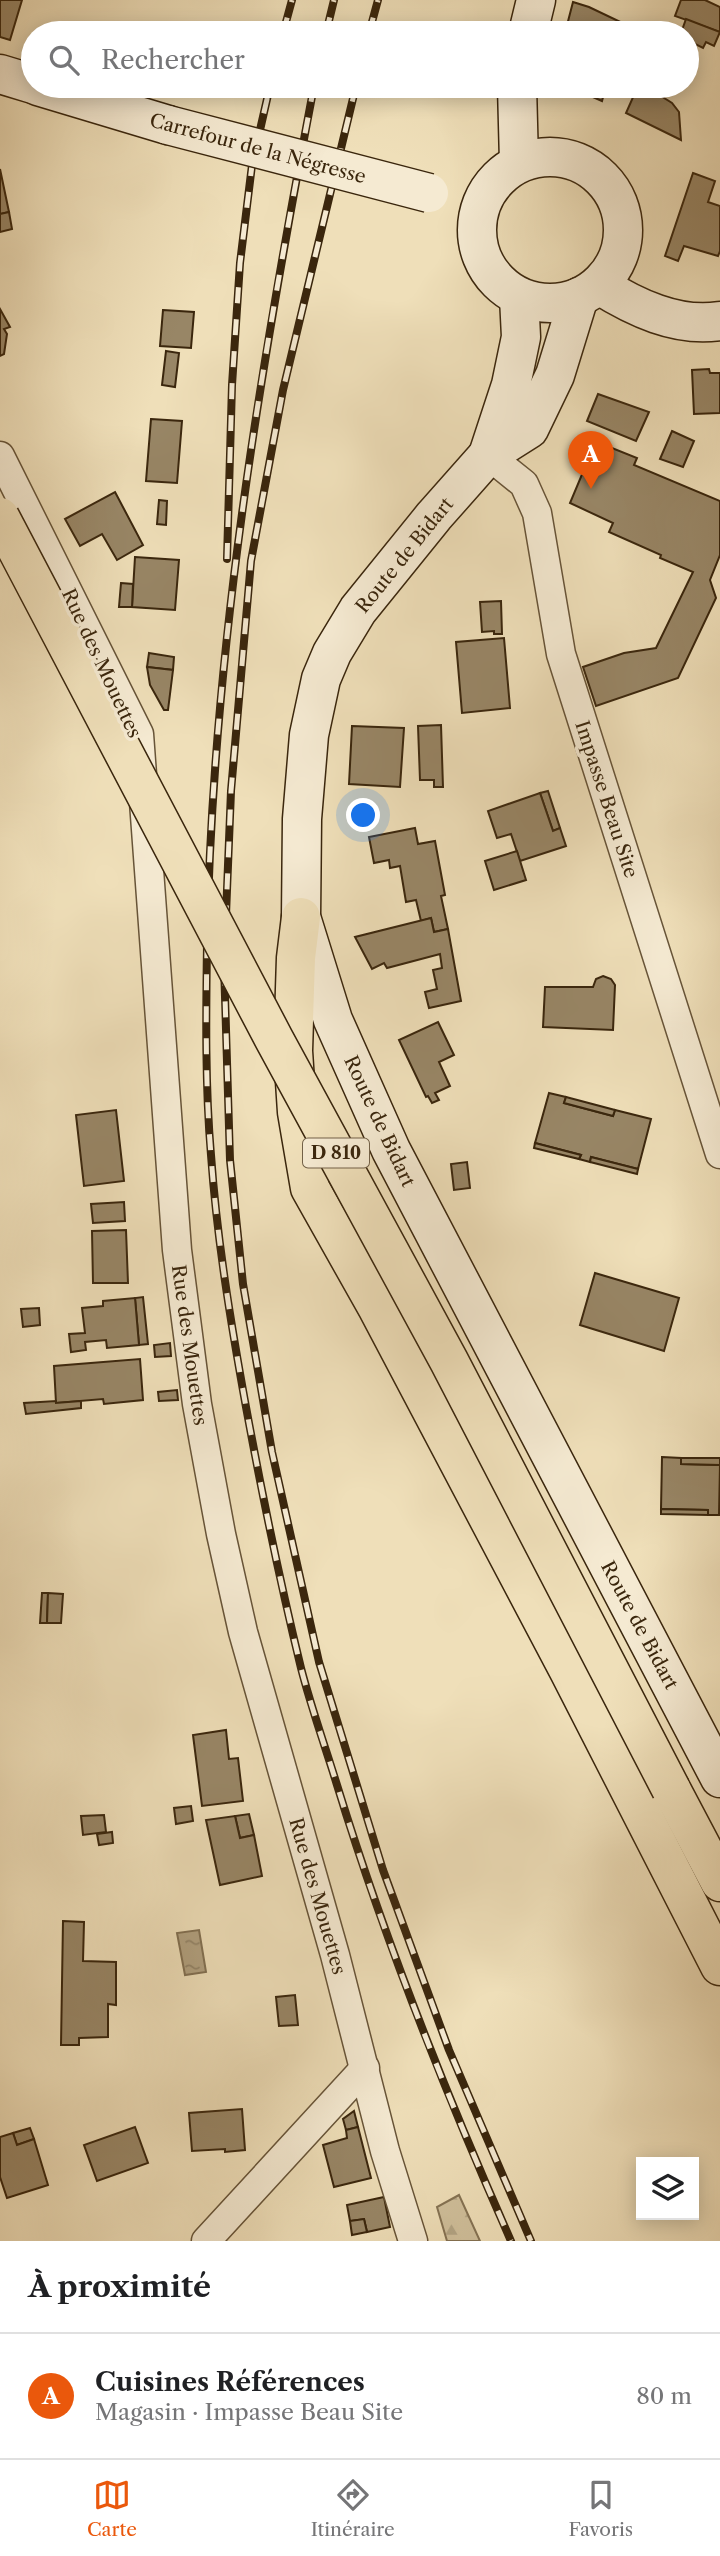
<!DOCTYPE html>
<html lang="fr">
<head>
<meta charset="utf-8">
<style>
	:root { --surface:#fff; --page:#f2f2f2; --text:#202124; --muted:#757577; --line:#e0e0e0; --accent:#ea580c }
	body { margin:0; font-family:"Libre Caslon Text",serif; background:var(--page); color:var(--text) }
	.controls { position:absolute; right:21px; bottom:21px; display:grid; overflow:hidden; border-radius:0px; box-shadow:0 4px 18px #0003 }
	.controls button { width:63px; height:63px; display:grid; place-items:center; padding:0; border:0; border-bottom:2px solid var(--line); background:var(--surface); color:var(--text); font:35px sans-serif }
	.you { position:absolute; left:364px; top:816px; width:24px; height:24px; margin:-18px; border:5px solid #fff; border-radius:50%; background:#1a73e8; box-shadow:0 0 0 10px #1a73e833 }
	.badge { display:grid; place-items:center; width:46px; height:46px; border-radius:50%; background:var(--accent); color:#fff; font-size:23px; font-weight:700 }
	.pin { position:absolute; translate:-50% -58px; filter:drop-shadow(0 2px 4px #0008) }
	.pin::after { content:''; position:absolute; top:37px; width:24px; height:21px; background:inherit; clip-path:polygon(0 0,100% 0,50% 100%) }
	.list { margin:0; padding:0; list-style:none }
	h2 { display:flex; justify-content:space-between; align-items:center; height:91px; margin:0; padding:0 28px; font-size:30px }
	h2 small { font-size:23px; font-weight:400; color:var(--muted) }
	.list li { display:grid; grid-template-columns:46px 1fr auto; gap:21px; align-items:center; box-sizing:border-box; height:126px; padding:0 28px; border-top:2px solid var(--line) }
	.list b { display:block; font-size:26px; white-space:nowrap }
	.list p { margin:0; font-size:23px; white-space:nowrap; color:var(--muted) }
	.list em { font-size:23px; font-style:normal; color:var(--muted) }
	.icon { flex:none; width:38px; height:38px; fill:none; stroke:currentColor; stroke-width:2; stroke-linecap:round; stroke-linejoin:round }
	.map { position:relative; flex:none; width:720px; height:2241px; overflow:hidden }
	.search { position:absolute; background:var(--surface); box-shadow:0 4px 18px #0003; left:21px; right:21px; top:21px; height:77px; display:flex; align-items:center; gap:18px; box-sizing:border-box; padding:0 24px; border-radius:38px; color:var(--muted); font-size:26px }
	.sheet { height:217px; background:var(--surface) }
	nav { display:flex; justify-content:space-around; align-items:center; box-sizing:border-box; height:98px; border-top:2px solid var(--line); background:var(--surface); font-size:19px; color:var(--muted) }
	nav a { display:grid; justify-items:center; gap:4px }
	nav .on { color:var(--accent) }
	.map>svg:first-child { display:block }
	.forest { fill:url(#forest-firs); stroke:#857354; stroke-width:2 }
	.water { fill:url(#water-ripples); stroke:#816f51; stroke-width:2 }
	.building { fill:#988666; stroke:#3a260d; stroke-width:2 }
	.lines { fill:none; stroke-linecap:round; stroke-linejoin:round }
	.street-casing { stroke:#675438; stroke-width:31 }
	.secondary-casing { stroke:#3a260d; stroke-width:41 }
	.primary-casing { stroke:#3a260d; stroke-width:41 }
	.street { stroke:#f5ead2; stroke-width:28 }
	.secondary { stroke:#f5ead2; stroke-width:38 }
	.primary { stroke:#efdfb9; stroke-width:38 }
	.rail-casing { stroke:#3a260d; stroke-width:8 }
	.rail { stroke:#f5ead2; stroke-width:5; stroke-dasharray:16; stroke-linecap:butt }
	.secondary-bridge-casing { stroke:#3a260d; stroke-width:41; stroke-linecap:butt }
	.primary-bridge-casing { stroke:#3a260d; stroke-width:41; stroke-linecap:butt }
	.secondary-bridge { stroke:#f5ead2; stroke-width:38 }
	.primary-bridge { stroke:#efdfb9; stroke-width:38 }
	.labels { text-anchor:middle; stroke-width:7; stroke-linejoin:round; paint-order:stroke }
	.shield { fill:#f5ead2; stroke:#726148; stroke-width:2 }
	.shield-label { font-size:18px; font-weight:bold; fill:#3a260d }
	.street-label { font-size:19px; fill:#3a260d; stroke:#f5ead2 }
</style>
</head>
<body>
<div class="map">
<svg width="720" height="2241" viewBox="0 0 720 2241">
	<defs>
		<pattern id="forest-firs" width="22" height="20" patternUnits="userSpaceOnUse" patternTransform="scale(1.75)"><rect width="22" height="20" fill="#d0c09c"/><path d="M5 1l3.5 6h-7zM16 11l3.5 6h-7z" fill="#b3a585"/></pattern>
		<pattern id="water-ripples" width="26" height="14" patternUnits="userSpaceOnUse" patternTransform="scale(1.75)"><rect width="26" height="14" fill="#b1a07f"/><path d="M2 4q2-2 4 0t4 0M15 11q2-2 4 0t4 0" fill="none" stroke="#918266"/></pattern>
	</defs>
	<rect width="100%" height="100%" fill="#efdfb9"/>
	<filter id="stains"><feTurbulence type="fractalNoise" baseFrequency=".00286" numOctaves="4"/><feColorMatrix values="0 0 0 0 .2 0 0 0 0 .09 0 0 0 0 .02 0 0 0 .5 -.17"/></filter>
	<radialGradient id="worn" r=".72"><stop offset=".6" stop-color="#630" stop-opacity="0"/><stop offset="1" stop-color="#630" stop-opacity=".3"/></radialGradient>
	<polygon class="forest" points="459,2195 480,2241 447,2241 437,2207"/>
	<polygon class="water" points="199,1930 206,1972 185,1975 177,1933"/>
	<g class="building">
		<polygon points="0,0 22,0 10,40 0,37"/>
		<polygon points="681,0 705,0 720,7 720,32 675,16"/>
		<polygon points="573,2 589,7 631,27 629,33 581,33 566,29"/>
		<polygon points="686,19 720,32 714,46 706,42 703,48 687,40 687,33 681,33"/>
		<polygon points="568,86 606,86 602,101"/>
		<polygon points="638,86 645,86 672,103 679,112 681,140 626,113"/>
		<polygon points="0,169 9,212 0,214"/>
		<polygon points="693,173 715,181 708,202 720,206 720,251 718,256 684,246 678,261 665,256"/>
		<polygon points="9,212 12,229 0,232 0,214"/>
		<polygon points="0,309 10,327 4,329 7,334 4,354 0,356"/>
		<polygon points="163,310 194,312 191,348 160,346"/>
		<polygon points="166,351 179,353 175,387 162,385"/>
		<polygon points="709,369 710,373 720,373 720,413 694,414 692,370"/>
		<polygon points="598,394 649,412 636,441 587,421"/>
		<polygon points="151,419 182,421 177,483 146,481"/>
		<polygon points="672,431 694,441 683,467 660,459"/>
		<polygon points="582,436 637,458 634,465 720,501 720,555 710,580 716,598 678,678 596,706 583,667 624,653 656,648 693,572 660,558 661,555 609,532 613,523 570,503 586,465 580,462 575,454"/>
		<polygon points="115,492 143,545 117,560 102,534 80,546 65,519"/>
		<polygon points="159,500 167,501 166,525 157,524"/>
		<polygon points="135,557 179,560 175,610 132,607"/>
		<polygon points="121,583 133,584 132,607 119,607"/>
		<polygon points="501,601 502,634 494,634 494,631 482,632 480,602"/>
		<polygon points="504,638 510,708 462,713 456,642"/>
		<polygon points="149,653 174,657 173,670 147,667"/>
		<polygon points="147,667 173,670 168,710 164,710 150,685"/>
		<polygon points="441,725 443,787 434,787 434,780 420,780 418,726"/>
		<polygon points="352,726 404,728 400,787 349,784"/>
		<polygon points="548,791 560,828 553,831 540,793"/>
		<polygon points="540,793 553,831 560,828 566,846 520,861 511,834 497,838 488,811"/>
		<polygon points="415,828 418,844 435,841 445,895 441,896 448,929 434,932 431,918 421,921 416,900 406,902 400,866 390,868 389,860 374,863 369,837"/>
		<polygon points="517,851 526,880 494,890 485,861"/>
		<polygon points="431,918 434,932 448,929 461,1001 429,1008 425,992 437,989 433,970 442,968 440,954 387,968 384,963 372,969 355,937"/>
		<polygon points="603,976 611,979 615,985 613,1030 543,1027 545,987 593,987 596,979"/>
		<polygon points="438,1022 454,1055 439,1062 450,1086 435,1093 439,1100 432,1103 428,1096 426,1097 399,1040"/>
		<polygon points="549,1093 566,1097 564,1103 613,1116 615,1110 651,1119 638,1169 591,1157 590,1162 579,1159 581,1155 535,1143"/>
		<polygon points="566,1097 615,1110 613,1116 564,1103"/>
		<polygon points="116,1110 124,1181 84,1186 76,1115"/>
		<polygon points="535,1143 581,1155 579,1159 534,1148"/>
		<polygon points="591,1157 638,1169 637,1174 590,1162"/>
		<polygon points="467,1162 470,1188 454,1190 451,1164"/>
		<polygon points="124,1202 125,1221 93,1223 91,1204"/>
		<polygon points="126,1230 128,1283 93,1283 92,1231"/>
		<polygon points="595,1273 679,1298 664,1351 580,1325"/>
		<polygon points="143,1297 148,1344 139,1345 135,1298"/>
		<polygon points="135,1298 139,1345 107,1348 106,1340 85,1342 86,1350 71,1352 69,1334 85,1333 82,1308 103,1306 103,1301"/>
		<polygon points="39,1308 40,1325 23,1327 21,1309"/>
		<polygon points="170,1343 171,1356 155,1357 154,1345"/>
		<polygon points="140,1359 143,1400 104,1404 103,1399 56,1403 54,1366"/>
		<polygon points="177,1390 178,1400 159,1401 158,1392"/>
		<polygon points="56,1401 56,1403 81,1401 81,1408 26,1414 24,1403"/>
		<polygon points="662,1457 681,1458 681,1464 720,1465 719,1515 708,1515 708,1510 661,1509"/>
		<polygon points="681,1458 720,1458 720,1465 681,1464"/>
		<polygon points="661,1509 708,1510 708,1515 661,1514"/>
		<polygon points="42,1593 48,1593 47,1623 40,1623"/>
		<polygon points="48,1593 63,1594 61,1623 47,1623"/>
		<polygon points="226,1730 229,1759 238,1758 243,1801 202,1806 193,1735"/>
		<polygon points="191,1806 193,1821 176,1824 174,1808"/>
		<polygon points="249,1814 254,1835 240,1838 235,1816"/>
		<polygon points="104,1815 106,1832 83,1835 81,1816"/>
		<polygon points="235,1816 240,1838 254,1835 262,1876 220,1885 206,1820"/>
		<polygon points="112,1832 113,1843 99,1845 97,1834"/>
		<polygon points="63,1921 84,1922 83,1961 116,1962 116,2005 108,2004 108,2037 79,2038 79,2045 61,2045"/>
		<polygon points="295,1995 298,2025 279,2026 276,1997"/>
		<polygon points="242,2109 245,2150 225,2152 225,2149 192,2151 189,2113"/>
		<polygon points="354,2111 358,2127 346,2130 343,2119"/>
		<polygon points="135,2127 148,2163 97,2181 84,2145"/>
		<polygon points="358,2127 371,2178 334,2187 323,2145 347,2138 346,2130"/>
		<polygon points="30,2128 34,2139 17,2145 13,2133"/>
		<polygon points="13,2133 17,2145 34,2139 48,2185 7,2198 0,2177 0,2137"/>
		<polygon points="384,2197 390,2227 367,2232 364,2219 350,2221 347,2205"/>
		<polygon points="364,2219 367,2232 352,2235 350,2221"/>
	</g>
	<g class="lines">
		<g class="street-casing">
			<g id="street">
				<polyline points="488,455 524,484 537,513 561,654 720,1154"/>
				<polyline points="0,456 139,734 177,1250 197,1404 221,1534 243,1632 335,1955 385,2151 413,2241"/>
				<polyline points="206,2241 365,2068"/>
			</g>
		</g>
		<g class="secondary-casing">
			<g id="secondary">
				<polyline points="528,33 536,0"/>
				<polyline points="0,74 33,84"/>
				<polyline points="38,86 168,125"/>
				<polyline points="517,86 519,162"/>
				<circle cx="550" cy="230" r="73"/>
				<path d="M599,285C634,307 677,328 720,321"/>
				<polyline points="579,297 555,375 529,429 488,455 434,516 358,610 332,653 321,679 309,735 302,819 301,917 333,1020 391,1150 720,1778"/>
				<polyline points="488,455 511,385 521,337 519,297"/>
			</g>
		</g>
		<g class="primary-casing">
			<g id="primary">
				<polyline points="301,917 296,958 293,1051 297,1112 310,1188 377,1307 569,1671 720,1966"/>
				<polyline points="671,1789 720,1882"/>
			</g>
		</g>
		<use href="#street" class="street"/>
		<use href="#secondary" class="secondary"/>
		<use href="#primary" class="primary"/>
		<g class="rail-casing">
			<g id="rail">
				<polyline points="283,33 292,0"/>
				<polyline points="326,33 334,0"/>
				<polyline points="369,33 378,0"/>
				<path d="M314,86C260,370 212,654 207,944C206,1014 205,1085 211,1155C217,1240 231,1324 246,1407C262,1494 280,1582 301,1668C311,1707 325,1746 337,1785C385,1941 445,2092 511,2241"/>
				<polyline points="356,86 283,390 251,561 231,791 224,964 230,1160 243,1284 272,1452 319,1662 383,1870 449,2050 531,2241"/>
				<polyline points="227,559 232,385 240,263 252,165 270,86"/>
			</g>
		</g>
		<use href="#rail" class="rail"/>
		<g class="secondary-bridge-casing">
			<polyline id="secondary-bridge" points="168,125 429,193"/>
		</g>
		<g class="primary-bridge-casing">
			<polyline id="primary-bridge" points="0,517 274,1039 449,1361 671,1789"/>
		</g>
		<use href="#secondary-bridge" class="secondary-bridge"/>
		<use href="#primary-bridge" class="primary-bridge"/>
	</g>
	<g class="labels">
		<rect class="shield" x="303" y="1138.5" width="66" height="29" rx="5"/>
		<g class="shield-label">
			<text x="336" y="1159">D 810</text>
		</g>
		<g class="street-label">
			<text transform="translate(258 148) rotate(15)" y="7">Carrefour de la Négresse</text>
			<text transform="translate(404 555) rotate(-51)" y="7">Route de Bidart</text>
			<text transform="translate(102 663) rotate(65)" y="7">Rue des Mouettes</text>
			<text transform="translate(607 799) rotate(72)" y="7">Impasse Beau Site</text>
			<text transform="translate(380 1121) rotate(65)" y="7">Route de Bidart</text>
			<text transform="translate(190 1345) rotate(82)" y="7">Rue des Mouettes</text>
			<text transform="translate(640 1625) rotate(62)" y="7">Route de Bidart</text>
			<text transform="translate(318 1896) rotate(74)" y="7">Rue des Mouettes</text>
		</g>
	</g>
	<rect width="100%" height="100%" filter="url(#stains)"/>
	<rect width="100%" height="100%" fill="url(#worn)"/>
</svg>
<div class="controls">
<button><svg class="icon" aria-label="layers" viewBox="0 0 24 24"><path d="M12 4l9 5-9 5-9-5zM3 14l9 5 9-5"/></svg></button>
</div>
<div class="you"></div>
<div class="pin badge" style="left:591px;top:489px">A</div>
<div class="search"><svg class="icon" aria-label="search" viewBox="0 0 24 24"><circle cx="10" cy="10" r="6"/><path d="M15 15l6 6"/></svg>Rechercher</div>
</div>
<section class="sheet">
<h2>À proximité<small></small></h2>
<ul class="list">
<li><span class="badge">A</span><div><b>Cuisines Références</b><p>Magasin · Impasse Beau Site</p></div><em>80 m</em></li>
</ul>
</section>
<nav>
<a class="on"><svg class="icon" aria-label="map" viewBox="0 0 24 24"><path d="M3 6l6-2 6 2 6-2v14l-6 2-6-2-6 2zM9 4v14M15 6v14"/></svg>Carte</a>
<a><svg class="icon" aria-label="directions" viewBox="0 0 24 24"><path d="M12 3l9 9-9 9-9-9zM9 14v-3h6M13 9l2 2-2 2"/></svg>Itinéraire</a>
<a><svg class="icon" aria-label="saved" viewBox="0 0 24 24"><path d="M7 4h10v16l-5-4-5 4z"/></svg>Favoris</a>
</nav>
</body>
</html>
